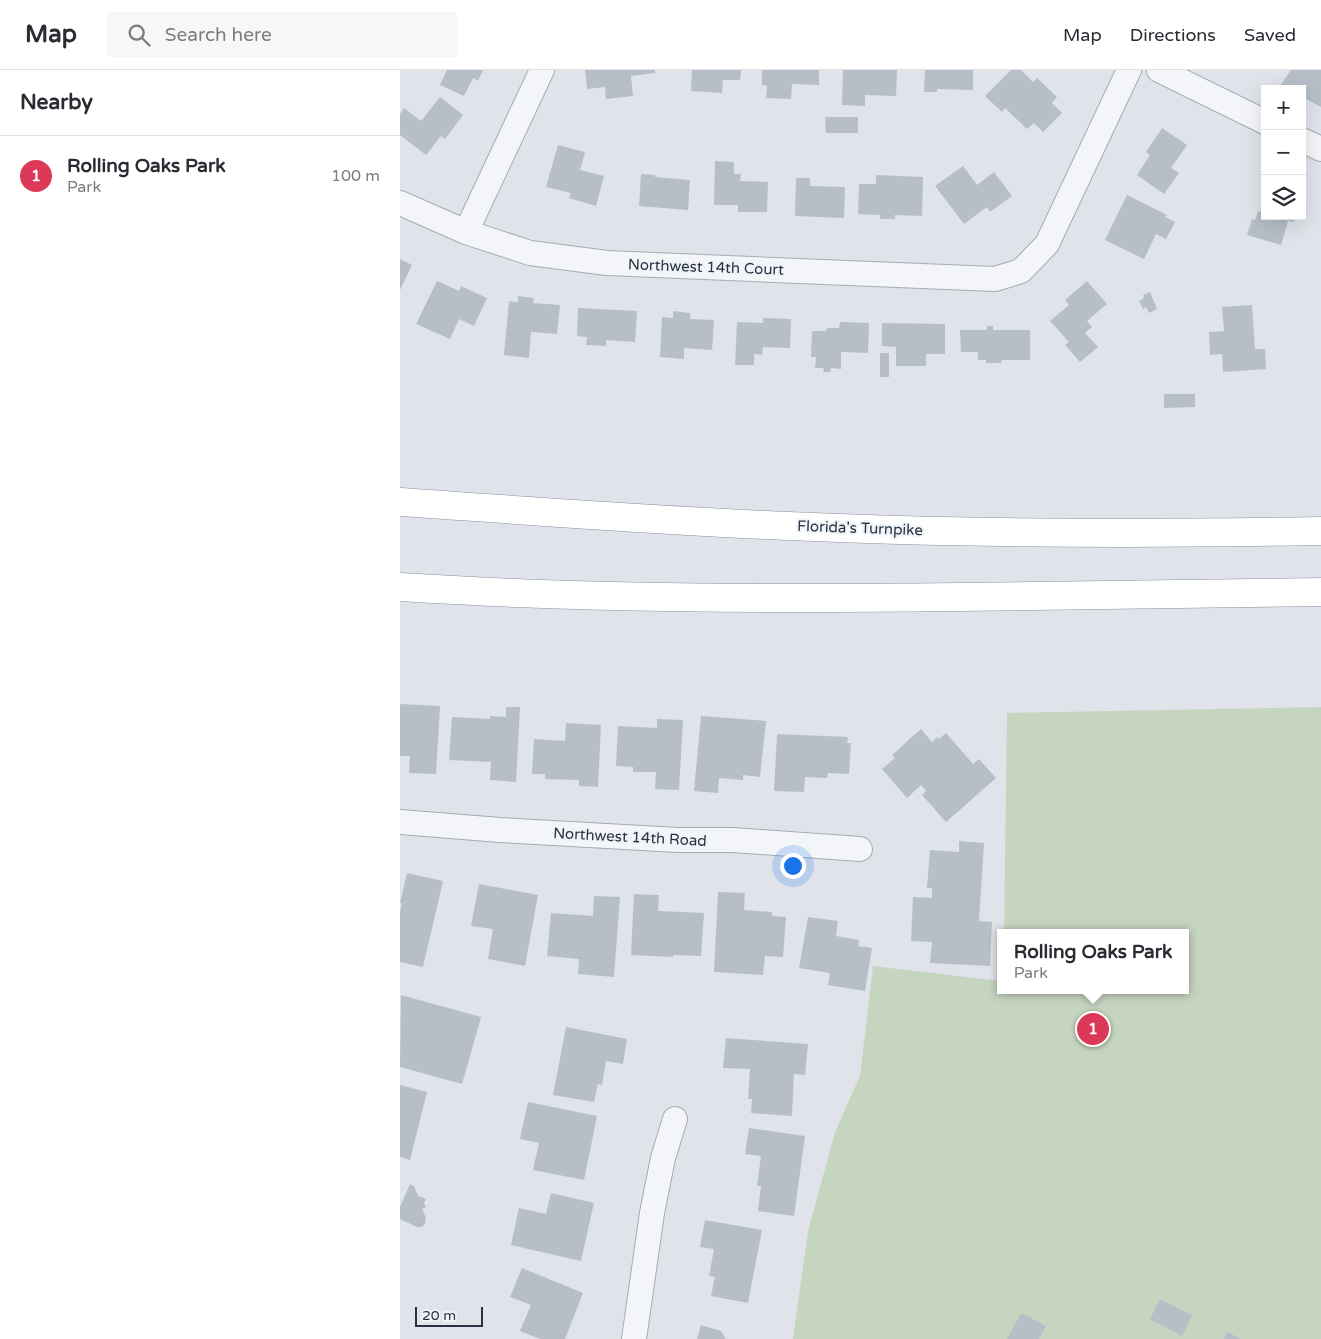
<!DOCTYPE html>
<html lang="en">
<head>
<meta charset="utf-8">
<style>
	:root { --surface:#fff; --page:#f7f7f7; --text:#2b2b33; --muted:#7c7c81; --line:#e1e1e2; --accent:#dc3858 }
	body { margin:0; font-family:"Varela Round",sans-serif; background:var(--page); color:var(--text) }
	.controls { position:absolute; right:15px; top:15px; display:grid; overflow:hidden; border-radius:0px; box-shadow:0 5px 20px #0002 }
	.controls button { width:45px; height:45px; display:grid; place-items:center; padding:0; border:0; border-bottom:1px solid var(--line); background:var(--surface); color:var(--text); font:25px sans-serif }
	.scale { position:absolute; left:15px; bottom:12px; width:68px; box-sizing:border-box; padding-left:5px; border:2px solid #273243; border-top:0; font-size:14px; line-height:18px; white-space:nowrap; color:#273243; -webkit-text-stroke:4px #f0f3f7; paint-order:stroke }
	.you { position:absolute; left:392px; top:795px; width:18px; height:18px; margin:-12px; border:4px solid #fff; border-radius:50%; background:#1a73e8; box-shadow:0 0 0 8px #1a73e833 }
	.badge { display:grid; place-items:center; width:32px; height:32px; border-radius:50%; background:var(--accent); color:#fff; font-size:16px; font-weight:700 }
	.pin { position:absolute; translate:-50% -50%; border:2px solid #fff; box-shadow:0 1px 5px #0006 }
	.popup { position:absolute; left:597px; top:859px; width:192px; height:65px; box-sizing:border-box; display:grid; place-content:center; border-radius:0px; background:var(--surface); filter:drop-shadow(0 1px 4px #0005); font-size:16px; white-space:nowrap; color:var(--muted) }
	.popup b { font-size:19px; color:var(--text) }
	.popup::after { content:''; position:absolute; left:50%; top:100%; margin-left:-10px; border:10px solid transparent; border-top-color:var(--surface) }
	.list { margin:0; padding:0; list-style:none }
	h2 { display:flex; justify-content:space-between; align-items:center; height:65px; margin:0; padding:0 20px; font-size:21px }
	h2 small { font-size:16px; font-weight:400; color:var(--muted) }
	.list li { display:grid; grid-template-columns:32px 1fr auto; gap:15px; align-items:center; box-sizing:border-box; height:80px; padding:0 20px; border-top:1px solid var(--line) }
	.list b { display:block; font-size:19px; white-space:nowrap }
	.list p { margin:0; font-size:16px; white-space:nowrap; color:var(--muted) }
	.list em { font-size:16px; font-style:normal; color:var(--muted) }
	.icon { flex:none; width:28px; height:28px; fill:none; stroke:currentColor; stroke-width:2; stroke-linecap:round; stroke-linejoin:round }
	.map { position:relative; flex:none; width:921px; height:1269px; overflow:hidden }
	header { display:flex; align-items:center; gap:30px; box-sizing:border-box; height:70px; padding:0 25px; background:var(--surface); border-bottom:1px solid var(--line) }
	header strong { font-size:24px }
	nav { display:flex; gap:28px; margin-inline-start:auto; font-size:18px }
	.search { width:350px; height:45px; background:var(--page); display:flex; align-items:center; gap:12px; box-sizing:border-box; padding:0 18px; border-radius:0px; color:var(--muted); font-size:19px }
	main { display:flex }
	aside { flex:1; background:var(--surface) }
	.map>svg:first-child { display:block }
	.green { fill:#c6d5c0 }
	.building { fill:#b6bec8 }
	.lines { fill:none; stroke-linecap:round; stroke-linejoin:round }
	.street-casing { stroke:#a5abb5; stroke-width:26 }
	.highway-casing { stroke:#8692a2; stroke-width:29 }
	.street { stroke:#f3f5f8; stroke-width:24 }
	.highway { stroke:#fff; stroke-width:28 }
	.labels { text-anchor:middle; stroke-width:4; stroke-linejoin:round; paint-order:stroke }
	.street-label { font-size:15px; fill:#273243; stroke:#f0f3f7 }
</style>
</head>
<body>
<header>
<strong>Map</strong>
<div class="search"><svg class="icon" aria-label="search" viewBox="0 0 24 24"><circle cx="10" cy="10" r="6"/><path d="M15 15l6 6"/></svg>Search here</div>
<nav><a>Map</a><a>Directions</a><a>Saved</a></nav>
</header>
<main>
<aside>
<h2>Nearby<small></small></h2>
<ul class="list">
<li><span class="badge">1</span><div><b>Rolling Oaks Park</b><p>Park</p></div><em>100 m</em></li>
</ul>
</aside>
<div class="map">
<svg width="921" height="1269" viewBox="0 0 921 1269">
	<rect width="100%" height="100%" fill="#e0e4ea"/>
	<polygon class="green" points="921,637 921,1269 393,1269 408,1161 435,1062 460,1006 473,896 600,911 600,920 786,920 786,863 604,863 607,643"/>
	<g class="building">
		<polygon points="47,0 83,0 78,11 73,8 64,26 40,15"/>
		<polygon points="185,0 255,0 255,3 231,6 233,26 206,29 205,17 187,19"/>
		<polygon points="292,0 341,0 340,10 323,10 322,23 291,21"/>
		<polygon points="362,0 419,0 419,15 392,14 391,29 366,28 367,16 362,15"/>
		<polygon points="443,0 497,0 496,26 465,25 465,36 442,35"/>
		<polygon points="525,0 573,0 573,20 537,19 537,22 524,22"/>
		<polygon points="611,0 621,0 633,12 637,8 657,27 652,33 662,43 643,62 634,53 627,59 605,38 602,42 585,26"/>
		<polygon points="891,0 921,0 921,37 902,27 902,19 886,19 880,16"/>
		<polygon points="40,27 63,45 45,69 41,66 26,85 0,65 0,44 4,38 21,51"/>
		<polygon points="425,47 458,47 458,63 426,63"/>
		<polygon points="762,58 787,75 771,98 779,103 764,124 737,105 750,85 746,82"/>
		<polygon points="158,75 185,82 180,100 204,106 196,136 169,128 171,123 146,117"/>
		<polygon points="315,91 334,92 334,104 341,104 340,111 368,112 367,142 338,142 338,135 314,135"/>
		<polygon points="563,96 577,115 594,102 612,126 590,142 587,137 564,154 535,116"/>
		<polygon points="241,104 255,105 255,107 290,110 288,140 239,136"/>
		<polygon points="476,105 523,107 522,146 495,145 495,149 480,149 480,145 458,144 459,114 476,114"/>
		<polygon points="396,108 410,108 410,116 445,117 444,148 395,146"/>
		<polygon points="727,125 767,145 765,147 775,152 766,169 756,164 744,189 705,170"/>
		<polygon points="858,141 865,143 865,146 896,146 894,152 888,151 881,175 847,165 852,149 855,150"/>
		<polygon points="0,189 12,195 0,220"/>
		<polygon points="37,211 59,221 61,216 87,228 74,256 59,249 50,269 16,254"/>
		<polygon points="687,211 707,234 687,251 692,257 685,263 698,277 680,292 665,275 669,272 650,251 669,235 665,230"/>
		<polygon points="750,222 757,239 749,243 746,237 743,239 739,231 744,228 743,225"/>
		<polygon points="118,226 134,228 133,233 160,235 157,264 131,262 129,288 104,285 109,231 118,232"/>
		<polygon points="852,235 855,279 865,279 866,299 823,302 822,284 810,285 809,262 824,261 822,237"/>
		<polygon points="178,238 237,241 235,272 206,270 206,276 186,275 187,267 177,266"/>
		<polygon points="273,241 290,243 290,249 314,250 312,280 284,278 284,289 260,287 262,247 273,248"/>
		<polygon points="363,248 391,249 390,278 363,277 362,285 354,284 354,295 335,295 337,252 363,253"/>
		<polygon points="440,252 469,253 468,283 441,282 441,299 431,298 430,302 423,302 424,298 415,298 416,287 411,287 412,261 426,261 427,258 439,258"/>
		<polygon points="482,253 545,254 545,284 526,284 526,296 496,296 496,277 482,276"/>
		<polygon points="587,256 593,256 593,260 630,260 630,290 601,290 602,293 586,293 586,290 578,290 578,282 561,282 560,260 587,260"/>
		<rect x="480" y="283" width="9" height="24"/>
		<polygon points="764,324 795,324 795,337 764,338"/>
		<polygon points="0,634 40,636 36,704 9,703 10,686 0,686"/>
		<polygon points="106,637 120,637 116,712 90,710 91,692 49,690 52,647 90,649 90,646 106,647"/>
		<polygon points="301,646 366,651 360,707 343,705 343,710 319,708 318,723 294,721"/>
		<polygon points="257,649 283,650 279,720 255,719 256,702 233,702 233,697 216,696 218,656 257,658"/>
		<polygon points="166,653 201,655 198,717 179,716 179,710 145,709 145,704 132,704 134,669 165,671"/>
		<polygon points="521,659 532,672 537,667 539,669 546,663 573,694 579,689 596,708 546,752 522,725 526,721 521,715 507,728 482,699 495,688 492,685"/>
		<polygon points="377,664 448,667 447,673 451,673 449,704 428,703 427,708 405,707 404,722 374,721"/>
		<polygon points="559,771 584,773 579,851 592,852 590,896 530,893 532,872 511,871 513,827 532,828 532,818 527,818 530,780 559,782"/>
		<polygon points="7,803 43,811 23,897 0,892 0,842 2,833 0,833"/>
		<polygon points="79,814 138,825 125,896 88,889 93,859 71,856"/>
		<polygon points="318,822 345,823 344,840 372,842 372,846 386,847 383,887 365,886 363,905 314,902"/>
		<polygon points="234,824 259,825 258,841 304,843 301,886 273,885 273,887 231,885"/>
		<polygon points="194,826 220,827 214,907 178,904 179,889 147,886 151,843 193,846"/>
		<polygon points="408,847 438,851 436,866 459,870 458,876 472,878 465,921 428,915 430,903 399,898"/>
		<polygon points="1,925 81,947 62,1014 0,997"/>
		<polygon points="166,957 227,969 223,994 206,991 202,1015 198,1014 194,1032 153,1025"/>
		<polygon points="326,968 408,974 405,1005 394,1004 392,1046 351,1043 352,1029 348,1029 350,999 323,998"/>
		<polygon points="0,1015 27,1022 10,1090 0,1087"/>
		<polygon points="128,1032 197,1046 184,1110 133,1100 139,1073 120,1069"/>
		<polygon points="349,1058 405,1066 394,1146 358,1141 361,1116 357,1116 361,1086 345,1084"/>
		<polygon points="10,1114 14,1116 18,1126 26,1129 24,1133 26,1137 22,1139 26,1148 25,1154 22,1157 17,1157 0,1149 0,1137"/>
		<polygon points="151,1123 194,1133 181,1191 111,1175 119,1138 146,1144"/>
		<polygon points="305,1150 362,1160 348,1233 311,1226 315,1207 309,1206 314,1179 300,1177"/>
		<polygon points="122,1198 183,1223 165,1269 140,1269 120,1261 131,1235 110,1227"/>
		<polygon points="760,1229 792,1245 782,1266 750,1249"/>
		<polygon points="621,1243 646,1256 639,1269 607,1269"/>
		<polygon points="301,1255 321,1261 326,1269 297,1269"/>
		<polygon points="827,1262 841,1269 824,1269"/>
	</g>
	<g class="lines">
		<g class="street-casing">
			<g id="street">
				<polyline points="759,0 865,52"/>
				<polyline points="902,70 921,79"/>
				<polyline points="0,133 66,162 130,183 207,193 595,209 621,201 647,174 729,0"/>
				<polyline points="66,162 142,0"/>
				<polyline points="0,752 100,760 278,770 333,770 460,779"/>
				<polyline points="234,1269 252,1143 263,1088 275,1049"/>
			</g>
		</g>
		<g class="highway-casing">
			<g id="highway">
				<path d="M0,432C146,442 293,453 439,458C600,464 760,464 921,461"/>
				<path d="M0,517C187,529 373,529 560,527C680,525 801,524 921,522"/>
			</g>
		</g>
		<use href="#street" class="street"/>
		<use href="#highway" class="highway"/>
	</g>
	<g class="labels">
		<g class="street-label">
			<text transform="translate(306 197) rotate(2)" y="5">Northwest 14th Court</text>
			<text transform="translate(460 458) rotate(2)" y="5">Florida's Turnpike</text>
			<text transform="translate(230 767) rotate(3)" y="5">Northwest 14th Road</text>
		</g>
	</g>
</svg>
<div class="controls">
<button>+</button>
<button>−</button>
<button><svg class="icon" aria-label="layers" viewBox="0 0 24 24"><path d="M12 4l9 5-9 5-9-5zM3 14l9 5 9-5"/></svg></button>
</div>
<div class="scale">20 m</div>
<div class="you"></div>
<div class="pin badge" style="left:693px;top:959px">1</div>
<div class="popup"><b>Rolling Oaks Park</b>Park</div>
</div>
</main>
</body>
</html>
